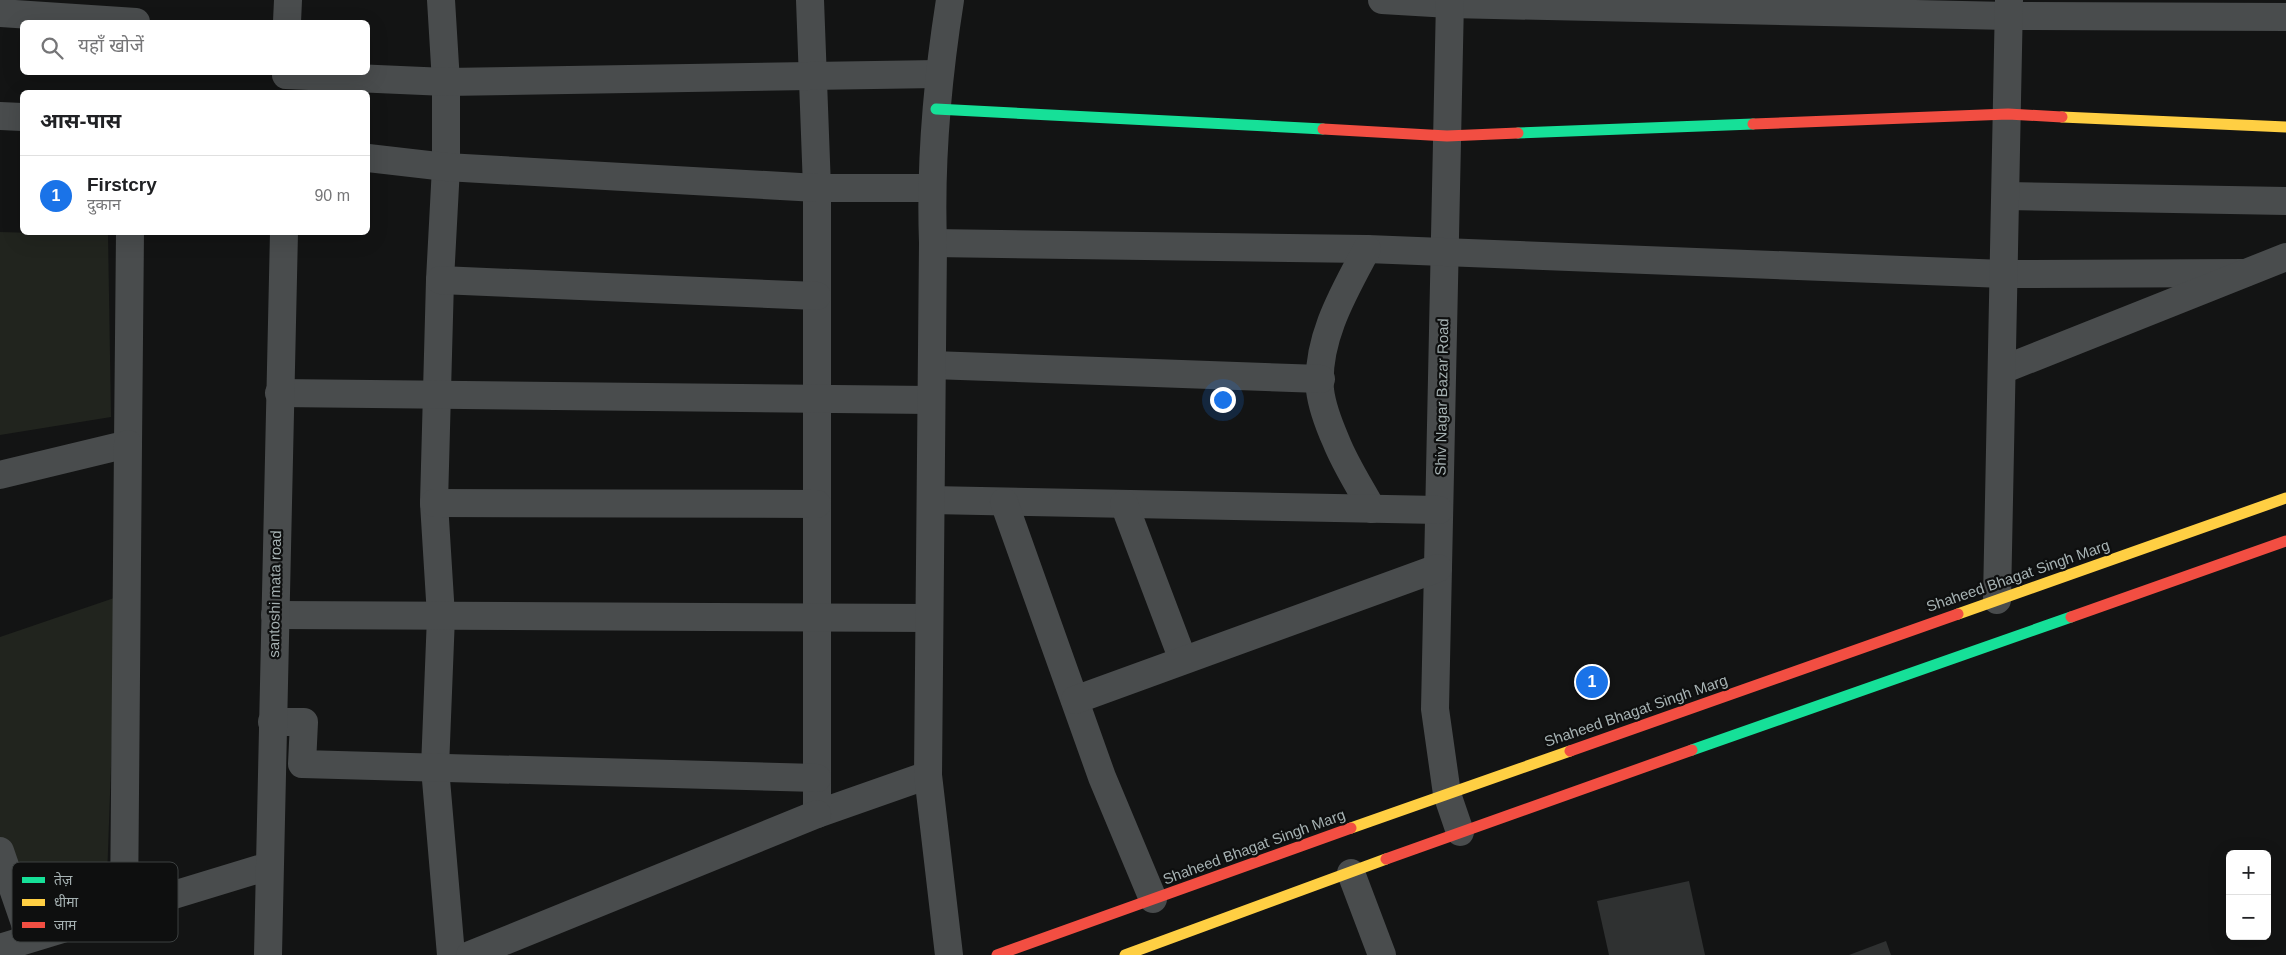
<!DOCTYPE html>
<html lang="hi">
<head>
<meta charset="utf-8">
<style>
	:root { --surface:#fff; --page:#f6f6f6; --text:#202124; --muted:#757577; --line:#e0e0e0; --accent:#1a73e8 }
	body { margin:0; font-family:Arial,"Noto Sans Devanagari",sans-serif; background:var(--page); color:var(--text) }
	.controls { position:absolute; right:15px; bottom:15px; display:grid; overflow:hidden; border-radius:8px; box-shadow:0 5px 20px #0002 }
	.controls button { width:45px; height:45px; display:grid; place-items:center; padding:0; border:0; border-bottom:1px solid var(--line); background:var(--surface); color:var(--text); font:25px sans-serif }
	.you { position:absolute; left:1222px; top:399px; width:18px; height:18px; margin:-12px; border:4px solid #fff; border-radius:50%; background:#1a73e8; box-shadow:0 0 0 8px #1a73e833 }
	.badge { display:grid; place-items:center; width:32px; height:32px; border-radius:50%; background:var(--accent); color:#fff; font-size:16px; font-weight:700 }
	.pin { position:absolute; translate:-50% -50%; border:2px solid #fff; box-shadow:0 1px 5px #0006 }
	.list { margin:0; padding:0; list-style:none }
	h2 { display:flex; justify-content:space-between; align-items:center; height:65px; margin:0; padding:0 20px; font-size:21px }
	h2 small { font-size:16px; font-weight:400; color:var(--muted) }
	.list li { display:grid; grid-template-columns:32px 1fr auto; gap:15px; align-items:center; box-sizing:border-box; height:80px; padding:0 20px; border-top:1px solid var(--line) }
	.list b { display:block; font-size:19px; white-space:nowrap }
	.list p { margin:0; font-size:16px; white-space:nowrap; color:var(--muted) }
	.list em { font-size:16px; font-style:normal; color:var(--muted) }
	.icon { flex:none; width:28px; height:28px; fill:none; stroke:currentColor; stroke-width:2; stroke-linecap:round; stroke-linejoin:round }
	.map { position:relative; flex:none; width:2286px; height:955px; overflow:hidden }
	.search { position:absolute; background:var(--surface); box-shadow:0 5px 20px #0002; left:20px; top:20px; width:350px; height:55px; display:flex; align-items:center; gap:12px; box-sizing:border-box; padding:0 18px; border-radius:8px; color:var(--muted); font-size:19px }
	.panel { position:absolute; background:var(--surface); box-shadow:0 5px 20px #0002; left:20px; top:90px; width:350px; height:145px; border-radius:8px }
	.map>svg:first-child { display:block }
	.green { fill:#21241e }
	.building { fill:#2f3131 }
	.lines { fill:none; stroke-linecap:round; stroke-linejoin:round }
	.street { stroke:#494c4d; stroke-width:28 }
	.fast { stroke:#16e098; stroke-width:11 }
	.slow { stroke:#ffcf43; stroke-width:11 }
	.jam { stroke:#f24e42; stroke-width:11 }
	.labels { text-anchor:middle; stroke-width:4.5; stroke-linejoin:round; paint-order:stroke }
	.street-label { font-size:15px; fill:#a6b2b3; stroke:#0e0f0f }
	.key { fill:#0e0f0f; stroke:#3c4040; stroke-width:1 }
	.key-label { font-size:14px; fill:#a6b2b3 }
</style>
</head>
<body>
<div class="map">
<svg width="2286" height="955" viewBox="0 0 2286 955">
	<rect width="100%" height="100%" fill="#131414"/>
	<g class="green">
		<polygon points="0,232 108,235 111,417 0,435"/>
		<polygon points="117,597 107,879 12,917 0,881 0,637"/>
	</g>
	<g class="building">
		<polygon points="1689,881 1705,955 1609,955 1597,901"/>
		<polygon points="1886,941 1891,955 1849,955"/>
	</g>
	<g class="lines">
		<g class="street">
			<polyline points="441,0 446,82 446,167 440,280 434,503 441,616 435,768 451,955"/>
			<polyline points="810,0 817,188 817,814 928,775"/>
			<polyline points="1382,0 1450,4 2009,16 2286,17"/>
			<polyline points="1450,0 1435,709 1447,794 1460,832"/>
			<polyline points="0,13 136,22"/>
			<polyline points="287,22 288,0"/>
			<polyline points="286,75 446,82 938,74"/>
			<polyline points="0,116 22,117"/>
			<polyline points="368,158 446,167 817,188 931,188"/>
			<polyline points="2006,196 2286,201"/>
			<polyline points="933,243 1367,249 2004,274 2245,273"/>
			<path d="M1367,249C1344,292 1316,339 1320,390C1322,407 1329,425 1336,441C1345,464 1360,487 1372,509"/>
			<polyline points="440,280 817,296"/>
			<polyline points="932,365 1321,379"/>
			<polyline points="2002,370 2286,257"/>
			<polyline points="279,393 931,400"/>
			<polyline points="0,475 128,444 130,232"/>
			<polyline points="931,500 1439,510"/>
			<polyline points="1004,502 1102,777 1153,899"/>
			<polyline points="434,503 817,504"/>
			<polyline points="1124,504 1183,660"/>
			<polyline points="1997,600 2009,0"/>
			<polyline points="275,615 929,618"/>
			<polyline points="1075,700 1438,568"/>
			<polyline points="272,722 304,722 302,764 817,778"/>
			<polyline points="0,851 30,938"/>
			<polyline points="1351,873 1382,955"/>
			<polyline points="124,910 128,444"/>
			<polyline points="0,948 269,866"/>
			<polyline points="268,955 284,232"/>
			<polyline points="470,955 817,814"/>
			<path d="M949,955L928,775L933,243C930,160 937,82 950,0"/>
		</g>
		<g class="fast">
			<polyline points="936,109 1323,129"/>
			<polyline points="1518,133 1753,124"/>
			<polyline points="1692,750 2071,617"/>
		</g>
		<g class="slow">
			<polyline points="2062,117 2286,127"/>
			<polyline points="1958,614 2286,498"/>
			<polyline points="1351,828 1570,751"/>
			<polyline points="1125,955 1386,859"/>
		</g>
		<g class="jam">
			<polyline points="1753,124 2008,114 2062,117"/>
			<polyline points="1323,129 1447,136 1518,133"/>
			<polyline points="2071,617 2286,541"/>
			<polyline points="1570,751 1958,614"/>
			<polyline points="1386,859 1692,750"/>
			<polyline points="997,955 1351,828"/>
		</g>
	</g>
	<g class="labels">
		<g class="street-label">
			<text transform="translate(1442 397) rotate(-89)" y="5">Shiv Nagar Bazar Road</text>
			<text transform="translate(2018 576) rotate(-19)" y="5">Shaheed Bhagat Singh Marg</text>
			<text transform="translate(275 594) rotate(-89)" y="5">santoshi mata road</text>
			<text transform="translate(1636 711) rotate(-19)" y="5">Shaheed Bhagat Singh Marg</text>
			<text transform="translate(1254 847) rotate(-20)" y="5">Shaheed Bhagat Singh Marg</text>
		</g>
	</g>
	<rect x="12" y="862" width="166" height="80" rx="8" class="key"/>
	<rect x="22" y="877" width="23" height="6" fill="#16e098"/>
	<rect x="22" y="899" width="23" height="7" fill="#ffcf43"/>
	<rect x="22" y="922" width="23" height="6" fill="#f24e42"/>
	<g class="key-label">
		<text x="54" y="885">तेज़</text>
		<text x="54" y="907">धीमा</text>
		<text x="54" y="930">जाम</text>
	</g>
</svg>
<div class="controls">
<button>+</button>
<button>−</button>
</div>
<div class="you"></div>
<div class="pin badge" style="left:1592px;top:682px">1</div>
<div class="search"><svg class="icon" aria-label="search" viewBox="0 0 24 24"><circle cx="10" cy="10" r="6"/><path d="M15 15l6 6"/></svg>यहाँ खोजें</div>
<section class="panel">
<h2>आस-पास<small></small></h2>
<ul class="list">
<li><span class="badge">1</span><div><b>Firstcry</b><p>दुकान</p></div><em>90 m</em></li>
</ul>
</section>
</div>
</body>
</html>
